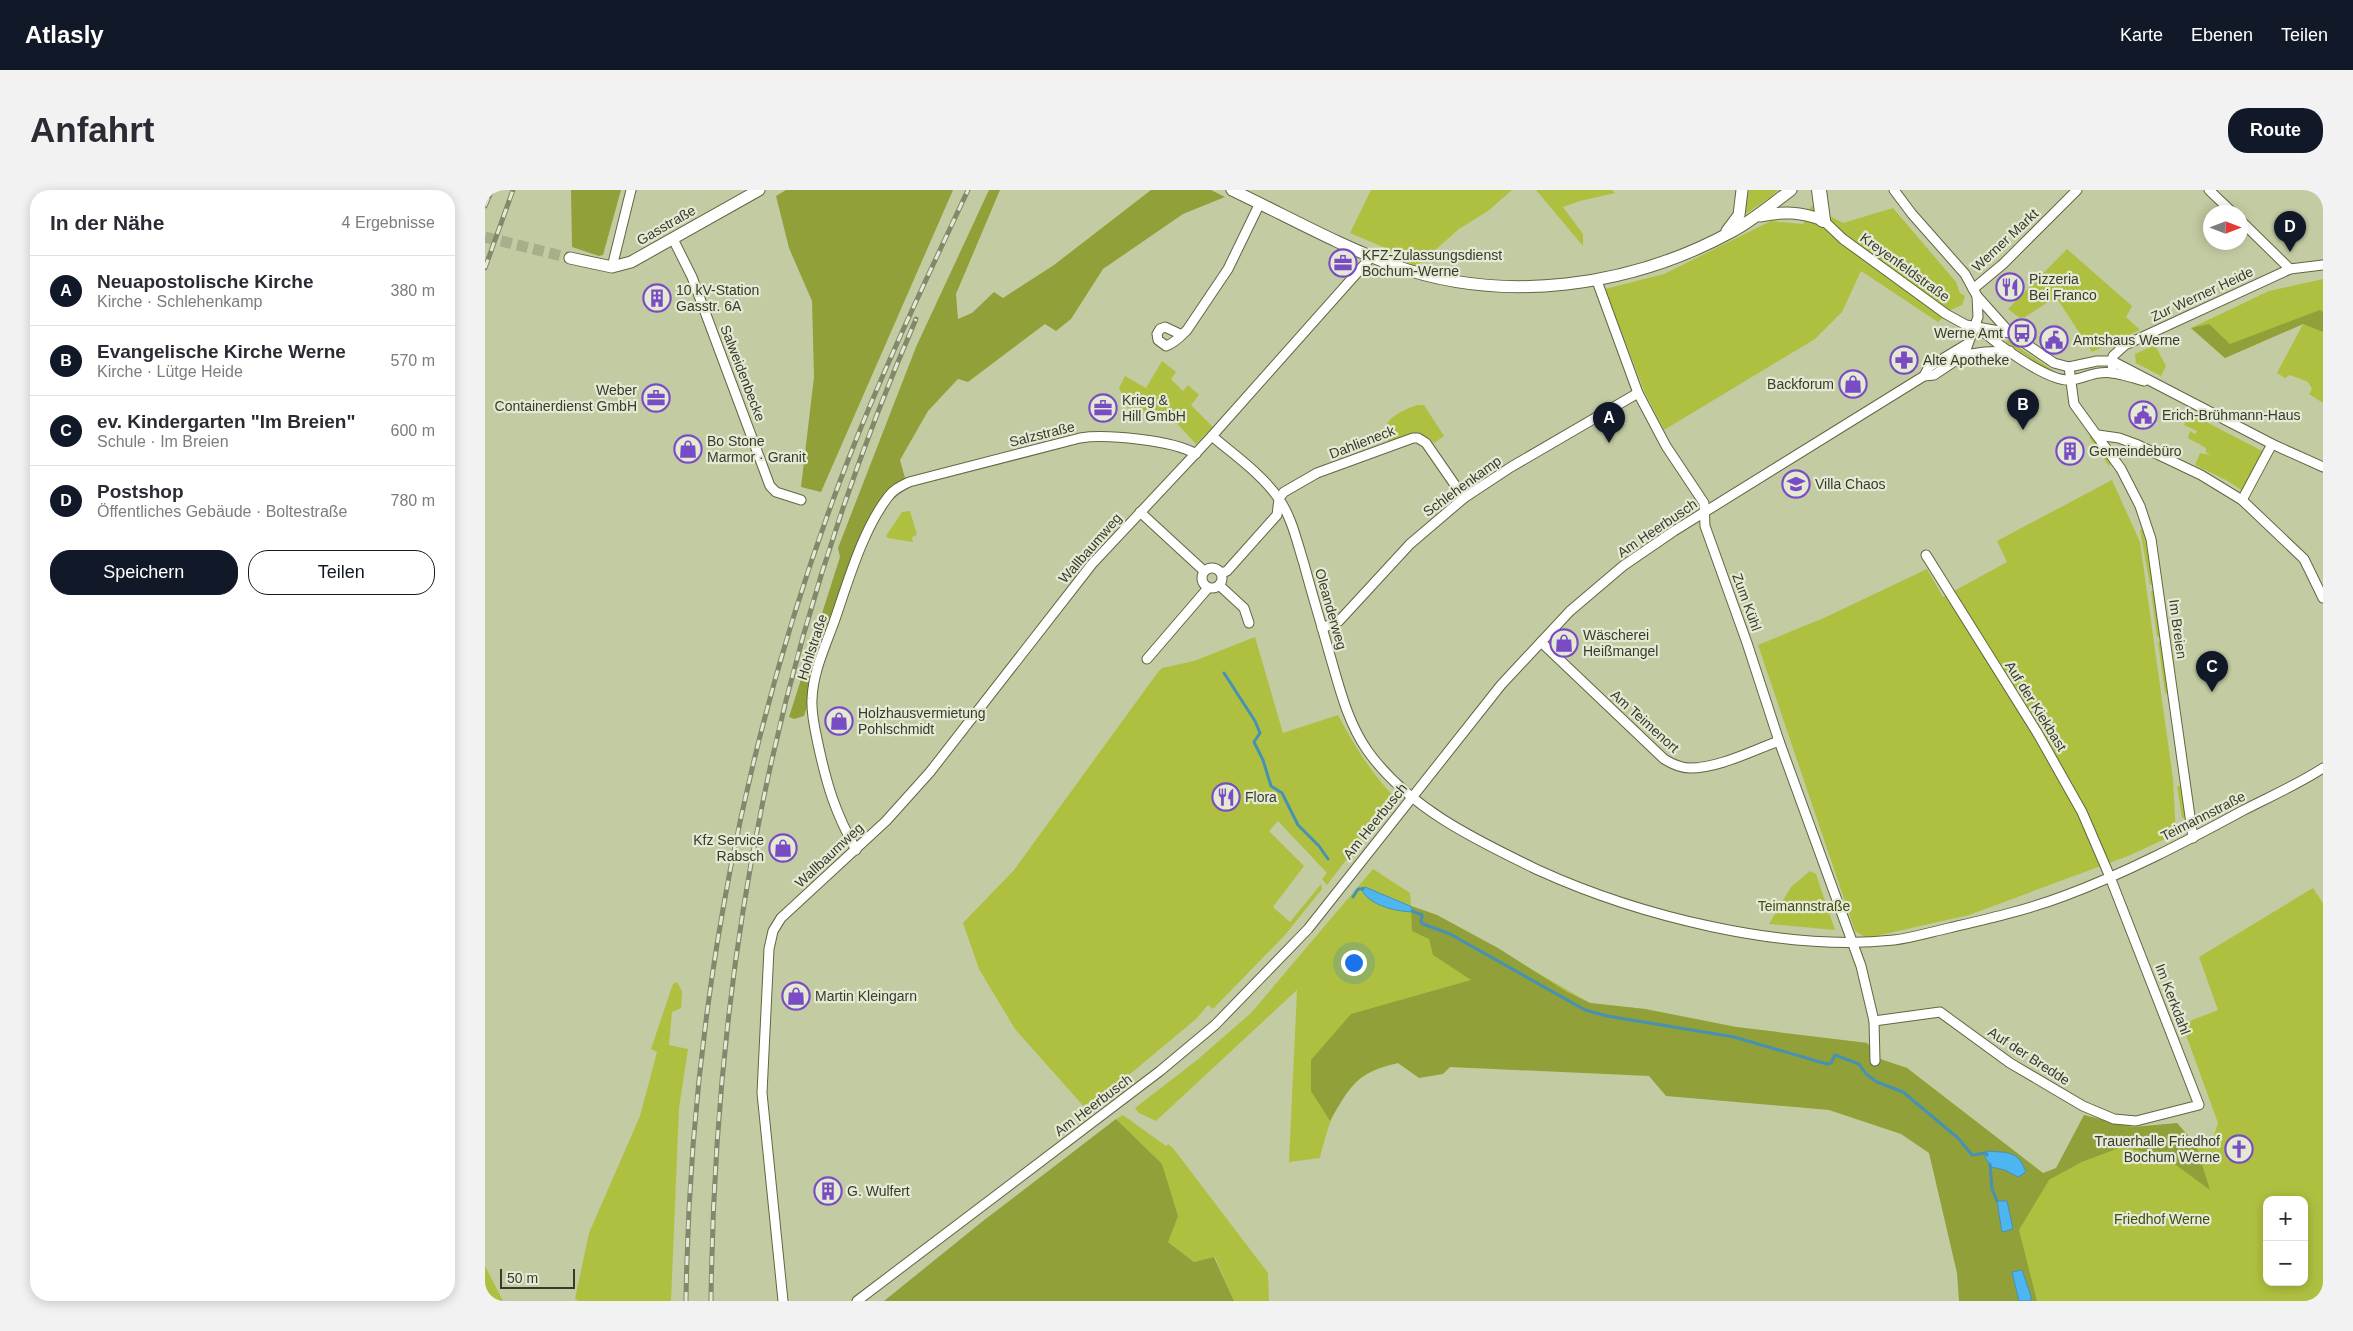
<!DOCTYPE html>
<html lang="de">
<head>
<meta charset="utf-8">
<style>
	:root { --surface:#fff; --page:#f2f2f3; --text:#2b2b33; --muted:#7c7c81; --line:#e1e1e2; --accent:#111827 }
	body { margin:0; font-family:Arial,sans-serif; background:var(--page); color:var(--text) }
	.controls { position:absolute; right:15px; bottom:15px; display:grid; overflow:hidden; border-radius:10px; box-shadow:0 2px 12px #0003 }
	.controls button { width:45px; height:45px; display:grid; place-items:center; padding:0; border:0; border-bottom:1px solid var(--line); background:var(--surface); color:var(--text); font:25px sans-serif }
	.compass { position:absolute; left:1718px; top:15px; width:45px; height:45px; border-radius:50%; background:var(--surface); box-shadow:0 2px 12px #0003; rotate:90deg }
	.scale { position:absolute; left:15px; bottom:12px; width:75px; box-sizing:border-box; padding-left:5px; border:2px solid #383b2a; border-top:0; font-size:14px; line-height:18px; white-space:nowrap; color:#383b2a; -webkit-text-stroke:4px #e4e9d4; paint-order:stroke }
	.you { position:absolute; left:868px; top:772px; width:18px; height:18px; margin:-12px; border:4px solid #fff; border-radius:50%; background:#1a73e8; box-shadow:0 0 0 8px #1a73e833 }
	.badge { display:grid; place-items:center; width:32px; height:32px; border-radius:50%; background:var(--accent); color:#fff; font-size:16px; font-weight:700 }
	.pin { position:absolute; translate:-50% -41px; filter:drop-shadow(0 1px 2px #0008) }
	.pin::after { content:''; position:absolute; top:26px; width:18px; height:15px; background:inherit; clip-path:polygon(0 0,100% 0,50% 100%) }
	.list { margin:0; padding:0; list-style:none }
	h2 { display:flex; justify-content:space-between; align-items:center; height:65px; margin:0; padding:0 20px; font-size:21px }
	h2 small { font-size:16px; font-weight:400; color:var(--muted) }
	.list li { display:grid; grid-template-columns:32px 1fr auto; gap:15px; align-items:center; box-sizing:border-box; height:70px; padding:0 20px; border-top:1px solid var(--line) }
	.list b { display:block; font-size:19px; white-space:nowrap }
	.list p { margin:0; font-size:16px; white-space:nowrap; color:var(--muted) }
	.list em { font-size:16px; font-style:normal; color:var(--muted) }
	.actions { display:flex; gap:10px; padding:15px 20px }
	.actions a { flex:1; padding:11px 0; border:1px solid var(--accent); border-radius:20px; text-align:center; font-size:18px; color:var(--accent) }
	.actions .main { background:var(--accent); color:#fff }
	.map { position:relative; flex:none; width:1838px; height:1111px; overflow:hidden; border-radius:20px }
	header { display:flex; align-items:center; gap:30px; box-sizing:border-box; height:70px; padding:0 25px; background:var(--accent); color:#fff }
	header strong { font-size:24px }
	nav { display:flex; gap:28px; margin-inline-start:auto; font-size:18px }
	.intro { display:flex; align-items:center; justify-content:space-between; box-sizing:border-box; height:120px; padding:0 30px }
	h1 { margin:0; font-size:35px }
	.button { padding:12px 22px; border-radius:20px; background:var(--accent); color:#fff; font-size:18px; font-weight:700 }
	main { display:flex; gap:30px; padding:0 30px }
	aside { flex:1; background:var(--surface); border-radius:20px; box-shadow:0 2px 12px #0003 }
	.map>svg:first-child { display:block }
	.green { fill:#afc040; fill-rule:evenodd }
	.forest { fill:#91a038 }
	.water { fill:#4db6f1; stroke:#4791b5 }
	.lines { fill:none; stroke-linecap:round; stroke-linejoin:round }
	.stream { stroke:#4791b5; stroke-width:3 }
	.tertiary-tunnel { stroke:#a7ae8a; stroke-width:11; stroke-dasharray:11 5.5; stroke-linecap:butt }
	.minor-casing { stroke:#606742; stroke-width:11 }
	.tertiary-casing { stroke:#606742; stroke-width:13 }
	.secondary-casing { stroke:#606742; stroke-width:16 }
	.minor { stroke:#fff; stroke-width:9 }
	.tertiary { stroke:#fff; stroke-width:11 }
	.secondary { stroke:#fff; stroke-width:14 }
	.rail-casing { stroke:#82886a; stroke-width:5 }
	.rail { stroke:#e4e9d4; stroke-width:3; stroke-dasharray:9; stroke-linecap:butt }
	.labels { text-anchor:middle; stroke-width:4.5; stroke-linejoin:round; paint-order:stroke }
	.street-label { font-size:14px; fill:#383b2a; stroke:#e4e9d4 }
	.poi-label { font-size:14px; fill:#383b2a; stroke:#e4e9d4; text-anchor:start }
	.park-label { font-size:14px; fill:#444c16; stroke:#e4e9d4 }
</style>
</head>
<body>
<header>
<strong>Atlasly</strong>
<nav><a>Karte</a><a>Ebenen</a><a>Teilen</a></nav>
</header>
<div class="intro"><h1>Anfahrt</h1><a class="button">Route</a></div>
<main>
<aside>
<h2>In der Nähe<small>4 Ergebnisse</small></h2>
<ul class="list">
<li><span class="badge">A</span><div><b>Neuapostolische Kirche</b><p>Kirche · Schlehenkamp</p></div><em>380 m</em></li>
<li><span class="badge">B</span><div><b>Evangelische Kirche Werne</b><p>Kirche · Lütge Heide</p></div><em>570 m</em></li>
<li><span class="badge">C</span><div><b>ev. Kindergarten &quot;Im Breien&quot;</b><p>Schule · Im Breien</p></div><em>600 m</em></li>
<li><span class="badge">D</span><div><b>Postshop</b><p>Öffentliches Gebäude · Boltestraße</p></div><em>780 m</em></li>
</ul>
<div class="actions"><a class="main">Speichern</a><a>Teilen</a></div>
</aside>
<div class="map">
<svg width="1838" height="1111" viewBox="0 0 1838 1111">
	<rect width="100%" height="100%" fill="#c3cba2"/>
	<g class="green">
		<polygon points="886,0 1027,0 1003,21 974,39 931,77 914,68 917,65 865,43"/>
		<polygon points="1051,0 1127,0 1130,3 1095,11 1078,17 1098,44 1098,56"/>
		<polygon points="1264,0 1293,0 1286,7 1259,25"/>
		<polygon points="1326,16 1358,33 1408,18 1471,92 1475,103 1480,106 1477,115 1466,120 1453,132 1376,81 1357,122 1330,149 1179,240 1160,203 1120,99 1179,84 1286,31 1318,34"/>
		<polygon points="1582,59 1647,116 1641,127 1655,140 1607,162 1571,107 1540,127 1535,128 1523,119"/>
		<polygon points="1838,89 1838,213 1824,204 1827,199 1823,192 1805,185 1800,188 1792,183 1818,134 1740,168 1706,138 1784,101"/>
		<polygon points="1538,132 1543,133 1546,139 1551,141 1552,148 1549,150 1546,149 1548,147 1543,143 1541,145 1532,138"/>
		<polygon points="1523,150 1573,184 1573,185 1564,181 1521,152"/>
		<polygon points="1670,155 1681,176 1676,186 1651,173 1650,164"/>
		<polygon points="677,171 691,182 686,189 698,201 703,195 714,205 706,215 728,237 711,254 684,225 643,218 634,198 640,186 661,198"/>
		<path d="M932,215H939L959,246L949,253C937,237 919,246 903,252L899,243C900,227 919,220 932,215Z"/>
		<polygon points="1704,223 1779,262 1758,301 1741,290 1710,275 1715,263 1725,265 1721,262 1721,258 1703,248 1705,241 1710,244 1712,241 1699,235"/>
		<polygon points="1607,245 1626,274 1624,276 1604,247"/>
		<polygon points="1627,290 1655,352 1688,589 1691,644 1643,666 1484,725 1382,748 1370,741 1273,455 1341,427 1442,379 1458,407 1522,372 1512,351"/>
		<polygon points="425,321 432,345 427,347 428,352 403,348 401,346 417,322"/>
		<polygon points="1658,339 1669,394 1665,395 1655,340"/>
		<polygon points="1666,401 1669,401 1676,446 1672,447"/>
		<path d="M770,447L798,543L853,525C870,557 885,581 909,607L842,695L837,689L842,683L793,631L784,641L819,676L788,717L805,732L836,694L837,699L800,745L728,819L723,815L711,829L602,920L530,839L494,779L478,733L529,680L673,482L677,478L709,471Z"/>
		<polygon points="1676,451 1683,504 1680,503 1673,452"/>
		<polygon points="1692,596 1696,596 1700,628 1697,628"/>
		<path d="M888,679L925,703L926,716L952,725L1105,813L1160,819L1251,837L1382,853L1395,869L1422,878L1564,990L1597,972L1692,933L1711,955L1728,949L1733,933L1697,834L1733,820L1714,767L1828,698L1838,713V1111H1517L1491,990L1387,920L1178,871L913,873C857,885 848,918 835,968L804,972L812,800L671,931L654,923L650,918L712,870L766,823ZM1782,1010H1819V1092H1782Z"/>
		<polygon points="1325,681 1331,684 1350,740 1284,734 1306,697"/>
		<polygon points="192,792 197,801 196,818 187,822 184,855 203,859 194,918 186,1111 94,1111 90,1109 104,1043 155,926 172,862 166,859 188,794"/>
		<polygon points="638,925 681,956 683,954 688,958 783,1083 784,1111 749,1111 730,1067 709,1072 683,1052 677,975 631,929"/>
		<polygon points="0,1076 18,1111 0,1111"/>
	</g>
	<g class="forest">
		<polygon points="86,0 136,0 118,65 114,66 87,57"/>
		<polygon points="301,0 468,0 336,302 316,297 329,187 327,111 304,58 291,6"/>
		<polygon points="504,0 515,0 471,104 473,129 487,123 509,102 518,108 569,75 666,0 726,0 740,7 698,24 618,79 586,129 571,141 560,134 483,192 473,189 443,221 415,270 420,288 405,299 387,321 369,366 319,526 309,529 304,527 355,367 353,358 431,157"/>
		<polygon points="1835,120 1838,122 1838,142 1818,134 1740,168 1706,138 1724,134 1745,154"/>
		<path d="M926,716L952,725L1013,758L1082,802L1105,813L1160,819L1251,837L1382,853L1395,869L1422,878L1558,983L1571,978L1599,925L1648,937L1692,933L1711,955L1725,1000L1684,970L1639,956L1597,972L1564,990L1534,1040L1552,1111H1474L1472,1083L1444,963L1416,944L1344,920L1181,906L1164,886L965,877L958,884L934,888L913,873C871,882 865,897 845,931L826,901V870L866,824L986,790L948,765L944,749L927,741Z"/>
		<polygon points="631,929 677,974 693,1026 683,1052 709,1072 729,1067 749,1111 399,1111 498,1031"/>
	</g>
	<g class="water">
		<path d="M880,697L925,716L930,722C913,722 883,716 876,698Z"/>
		<path d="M1502,961C1523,963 1533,960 1541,982L1533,987L1520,980L1506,977L1499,965Z"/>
		<polygon points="1512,1011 1522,1011 1528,1039 1517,1042"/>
		<polygon points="1537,1080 1546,1106 1546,1111 1534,1111 1527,1082"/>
	</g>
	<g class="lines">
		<g class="stream">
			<polyline points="739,483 770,531 775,543 769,552 778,570 786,596 797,603 813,635 834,656 843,669"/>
			<polyline points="868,707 873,699 878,699"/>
			<polyline points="927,721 937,725 936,732 938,734 965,744 1100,820 1122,826 1249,847 1342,874 1346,873 1350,865 1374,874 1381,884 1392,892 1418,902 1473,948 1487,965 1501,963 1502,965"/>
			<polyline points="1505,974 1507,999 1512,1011"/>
		</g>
		<polyline class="tertiary-tunnel" points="0,47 85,68"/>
		<g class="minor-casing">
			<g id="minor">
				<polyline points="1724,0 1747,22"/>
				<polyline points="1338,30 1358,49 1461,124 1481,135 1525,143"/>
				<polyline points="1756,31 1805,79"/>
				<polyline points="188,49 207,87 285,296 291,302 316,310"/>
				<polyline points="127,77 146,0"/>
				<polyline points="1112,91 1153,203 1181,256 1219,313 1220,336 1262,453 1294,551 1376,776 1389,831 1390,871"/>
				<polyline points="1488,99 1518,74 1592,0"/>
				<polyline points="1492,106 1525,143 1569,173 1584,177 1612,171 1627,171 1787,254 1838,277"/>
				<path d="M1493,137C1510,153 1562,191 1584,190C1595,190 1604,184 1614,183C1630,181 1644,187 1659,191"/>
				<path d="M697,145L680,137L675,139L672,144L673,150L681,156C690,153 696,146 702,140L743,79L775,13"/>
				<polyline points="1479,165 1500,162 1525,161"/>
				<polyline points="1584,177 1589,214 1636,279 1655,316 1666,349 1708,648"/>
				<polyline points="1627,183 1628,166 1640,155 1805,79 1838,75"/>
				<polyline points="1439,186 1444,177 1482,154"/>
				<polyline points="1613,245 1634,248 1653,255 1716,285 1757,310 1819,369 1838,408"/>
				<path d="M727,246C749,265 777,284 794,309C807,328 812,352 819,374C827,404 836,433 844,462C854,496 862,531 882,560C923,618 991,650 1053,680C1154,726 1298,762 1409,750C1427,748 1446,742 1464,738C1502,729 1542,720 1579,706C1641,683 1700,652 1757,621C1784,607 1812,595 1838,578"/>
				<polyline points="794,308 799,302 832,283 928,248 933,248 941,253 979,308"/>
				<polyline points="1757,310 1787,254"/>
				<polyline points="655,322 719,381"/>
				<circle cx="727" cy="388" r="10"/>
				<polyline points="736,383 742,381 792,325 794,309"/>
				<polyline points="734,395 759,418 764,433"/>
				<polyline points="837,438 854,431 925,354 979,308 1026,277 1153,203"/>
				<path d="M1056,452L1179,569C1187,574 1195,578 1205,578C1234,578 1266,561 1294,551"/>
				<polyline points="662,469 723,398"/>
				<path d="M371,660C350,622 342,596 333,554C330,539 326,524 327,509C328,482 340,457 349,432C363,392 377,341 403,307C409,299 416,296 424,292L595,248C621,244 688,250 711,264"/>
				<polyline points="1389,831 1455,822 1525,873 1598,916 1629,929 1651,931 1714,915 1625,687 1597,622 1553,544 1441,365"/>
				<polyline points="298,1111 277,903 284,759 288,741 296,728 401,631 445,582 607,374 727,246 887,66"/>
				<polyline points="372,1111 675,881 730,835 823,739 1016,495 1085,421 1138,376 1189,341 1439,186 1449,185 1479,165 1493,127 1492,106 1480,84 1427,24 1409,0"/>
			</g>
		</g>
		<g class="tertiary-casing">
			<g id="tertiary">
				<path d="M747,0C800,25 853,55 908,75C1019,115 1146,97 1248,41C1268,30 1287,14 1306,0"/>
				<path d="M1276,26C1299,21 1315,22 1338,30"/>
				<polyline points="1242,41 1254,25 1257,0"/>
				<polyline points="85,68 127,77 146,72 274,0"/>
			</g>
		</g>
		<g class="secondary-casing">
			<polyline id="secondary" points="1334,0 1338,30"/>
		</g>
		<use href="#minor" class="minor"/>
		<use href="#tertiary" class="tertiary"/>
		<use href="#secondary" class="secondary"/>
		<g class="rail-casing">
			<g id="rail">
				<polyline points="0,16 7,0"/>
				<polyline points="0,78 28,0"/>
				<path d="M201,1111C205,822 260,534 365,265C400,175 442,88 483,0"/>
				<path d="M226,1111C230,764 293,449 431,129"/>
			</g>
		</g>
		<use href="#rail" class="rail"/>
	</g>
	<defs>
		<g id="office-ring" transform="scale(1.4375)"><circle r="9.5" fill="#e4e9d4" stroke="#794cc4" stroke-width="1.5"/><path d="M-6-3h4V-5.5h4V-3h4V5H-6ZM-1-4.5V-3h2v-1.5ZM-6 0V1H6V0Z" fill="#794cc4"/></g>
		<g id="restaurant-ring" transform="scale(1.4375)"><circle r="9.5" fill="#e4e9d4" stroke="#794cc4" stroke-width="1.5"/><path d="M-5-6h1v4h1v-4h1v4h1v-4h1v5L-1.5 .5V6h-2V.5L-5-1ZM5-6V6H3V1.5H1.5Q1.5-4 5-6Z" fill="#794cc4"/></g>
		<g id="building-ring" transform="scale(1.4375)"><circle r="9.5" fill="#e4e9d4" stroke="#794cc4" stroke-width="1.5"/><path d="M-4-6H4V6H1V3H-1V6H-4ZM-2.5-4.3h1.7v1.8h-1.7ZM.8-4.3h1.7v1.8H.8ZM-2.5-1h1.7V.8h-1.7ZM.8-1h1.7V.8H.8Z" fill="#794cc4"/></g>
		<g id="bus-ring" transform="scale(1.4375)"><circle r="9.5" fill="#e4e9d4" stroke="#794cc4" stroke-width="1.5"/><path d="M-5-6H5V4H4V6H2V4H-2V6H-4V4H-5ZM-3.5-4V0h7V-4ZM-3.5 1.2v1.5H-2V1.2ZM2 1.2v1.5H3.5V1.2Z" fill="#794cc4"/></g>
		<g id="civic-ring" transform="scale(1.4375)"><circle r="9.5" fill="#e4e9d4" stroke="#794cc4" stroke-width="1.5"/><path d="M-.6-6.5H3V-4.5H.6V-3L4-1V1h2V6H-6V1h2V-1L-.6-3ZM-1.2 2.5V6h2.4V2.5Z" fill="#794cc4"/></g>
		<g id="pharmacy-ring" transform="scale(1.4375)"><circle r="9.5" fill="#e4e9d4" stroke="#794cc4" stroke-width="1.5"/><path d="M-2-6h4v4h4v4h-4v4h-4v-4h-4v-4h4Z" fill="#794cc4"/></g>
		<g id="shop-ring" transform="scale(1.4375)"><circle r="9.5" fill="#e4e9d4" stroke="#794cc4" stroke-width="1.5"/><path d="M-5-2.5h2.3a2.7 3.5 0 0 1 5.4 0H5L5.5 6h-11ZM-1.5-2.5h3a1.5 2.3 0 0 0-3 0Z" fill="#794cc4"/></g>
		<g id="school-ring" transform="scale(1.4375)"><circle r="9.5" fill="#e4e9d4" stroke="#794cc4" stroke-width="1.5"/><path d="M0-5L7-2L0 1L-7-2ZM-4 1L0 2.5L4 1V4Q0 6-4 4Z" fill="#794cc4"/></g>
		<g id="church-ring" transform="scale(1.4375)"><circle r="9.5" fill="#e4e9d4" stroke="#794cc4" stroke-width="1.5"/><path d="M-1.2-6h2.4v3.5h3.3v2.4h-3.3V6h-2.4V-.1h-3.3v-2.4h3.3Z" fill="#794cc4"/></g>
	</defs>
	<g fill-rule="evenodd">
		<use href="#office-ring" x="858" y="73"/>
		<use href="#restaurant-ring" x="1525" y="97"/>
		<use href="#building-ring" x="172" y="108"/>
		<use href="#bus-ring" x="1537" y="143"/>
		<use href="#civic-ring" x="1569" y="150"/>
		<use href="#pharmacy-ring" x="1419" y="170"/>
		<use href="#shop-ring" x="1368" y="194"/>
		<use href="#office-ring" x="171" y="208"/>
		<use href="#office-ring" x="618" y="218"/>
		<use href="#civic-ring" x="1658" y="225"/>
		<use href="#shop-ring" x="203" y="259"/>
		<use href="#building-ring" x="1585" y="261"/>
		<use href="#school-ring" x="1311" y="294"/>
		<use href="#shop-ring" x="1079" y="453"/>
		<use href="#shop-ring" x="354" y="531"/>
		<use href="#restaurant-ring" x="741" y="607"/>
		<use href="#shop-ring" x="298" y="658"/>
		<use href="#shop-ring" x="311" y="806"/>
		<use href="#church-ring" x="1754" y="959"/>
		<use href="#building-ring" x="343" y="1001"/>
	</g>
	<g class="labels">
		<g class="street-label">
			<text transform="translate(181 35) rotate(-30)" y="5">Gasstraße</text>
			<text transform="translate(1520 50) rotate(-43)" y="5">Werner Markt</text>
			<text transform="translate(1420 77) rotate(36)" y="5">Kreyenfeldstraße</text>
			<text transform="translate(1717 104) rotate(-25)" y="5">Zur Werner Heide</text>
			<text transform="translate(258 183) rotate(69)" y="5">Salweidenbecke</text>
			<text transform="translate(557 244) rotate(-14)" y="5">Salzstraße</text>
			<text transform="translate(877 252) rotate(-21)" y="5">Dahlieneck</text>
			<text transform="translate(977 296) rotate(-36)" y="5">Schlehenkamp</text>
			<text transform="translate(1172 338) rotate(-34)" y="5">Am Heerbusch</text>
			<text transform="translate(605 358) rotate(-49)" y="5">Wallbaumweg</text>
			<text transform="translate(1262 412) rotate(70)" y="5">Zum Kühl</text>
			<text transform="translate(846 419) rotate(74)" y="5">Oleanderweg</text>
			<text transform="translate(1693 439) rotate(82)" y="5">Im Breien</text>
			<text transform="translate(327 457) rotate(-72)" y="5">Hohlstraße</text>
			<text transform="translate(1551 516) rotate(58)" y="5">Auf der Kiekbast</text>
			<text transform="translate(1160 531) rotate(42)" y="5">Am Teimenort</text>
			<text transform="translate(1718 626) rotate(-27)" y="5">Teimannstraße</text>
			<text transform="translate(890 631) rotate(-51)" y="5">Am Heerbusch</text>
			<text transform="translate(344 665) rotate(-43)" y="5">Wallbaumweg</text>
			<text transform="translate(1688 809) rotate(69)" y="5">Im Kerkdahl</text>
			<text transform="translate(1544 866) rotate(33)" y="5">Auf der Bredde</text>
			<text transform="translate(608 915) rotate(-37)" y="5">Am Heerbusch</text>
		</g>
		<g class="poi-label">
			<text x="877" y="70">KFZ-Zulassungsdienst<tspan x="877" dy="16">Bochum-Werne</tspan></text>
			<text x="1544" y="94">Pizzeria<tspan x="1544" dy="16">Bei Franco</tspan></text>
			<text x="191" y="105">10 kV-Station<tspan x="191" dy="16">Gasstr. 6A</tspan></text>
			<text x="1518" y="148" text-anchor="end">Werne Amt</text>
			<text x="1588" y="155">Amtshaus Werne</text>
			<text x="1438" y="175">Alte Apotheke</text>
			<text x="1349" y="199" text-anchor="end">Backforum</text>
			<text x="152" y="205" text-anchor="end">Weber<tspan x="152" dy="16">Containerdienst GmbH</tspan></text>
			<text x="637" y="215">Krieg &amp;<tspan x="637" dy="16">Hill GmbH</tspan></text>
			<text x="1677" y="230">Erich-Brühmann-Haus</text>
			<text x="222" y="256">Bo Stone<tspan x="222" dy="16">Marmor · Granit</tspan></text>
			<text x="1604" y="266">Gemeindebüro</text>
			<text x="1330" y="299">Villa Chaos</text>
			<text x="1098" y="450">Wäscherei<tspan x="1098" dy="16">Heißmangel</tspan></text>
			<text x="373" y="528">Holzhausvermietung<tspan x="373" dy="16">Pohlschmidt</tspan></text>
			<text x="760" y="612">Flora</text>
			<text x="279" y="655" text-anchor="end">Kfz Service<tspan x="279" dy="16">Rabsch</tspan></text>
			<text x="330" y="811">Martin Kleingarn</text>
			<text x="1735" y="956" text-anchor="end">Trauerhalle Friedhof<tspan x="1735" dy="16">Bochum Werne</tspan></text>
			<text x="362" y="1006">G. Wulfert</text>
		</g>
		<g class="park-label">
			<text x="1319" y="721">Teimannstraße</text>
			<text x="1677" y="1034">Friedhof Werne</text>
		</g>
	</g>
</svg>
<div class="controls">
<button>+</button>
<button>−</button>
</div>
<svg class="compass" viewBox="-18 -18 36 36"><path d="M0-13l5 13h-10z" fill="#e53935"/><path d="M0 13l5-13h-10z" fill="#7c7c81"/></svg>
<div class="scale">50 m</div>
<div class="you"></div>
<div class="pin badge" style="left:1124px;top:253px">A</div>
<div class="pin badge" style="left:1538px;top:240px">B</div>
<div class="pin badge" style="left:1727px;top:502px">C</div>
<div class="pin badge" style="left:1805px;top:62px">D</div>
</div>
</main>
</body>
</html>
